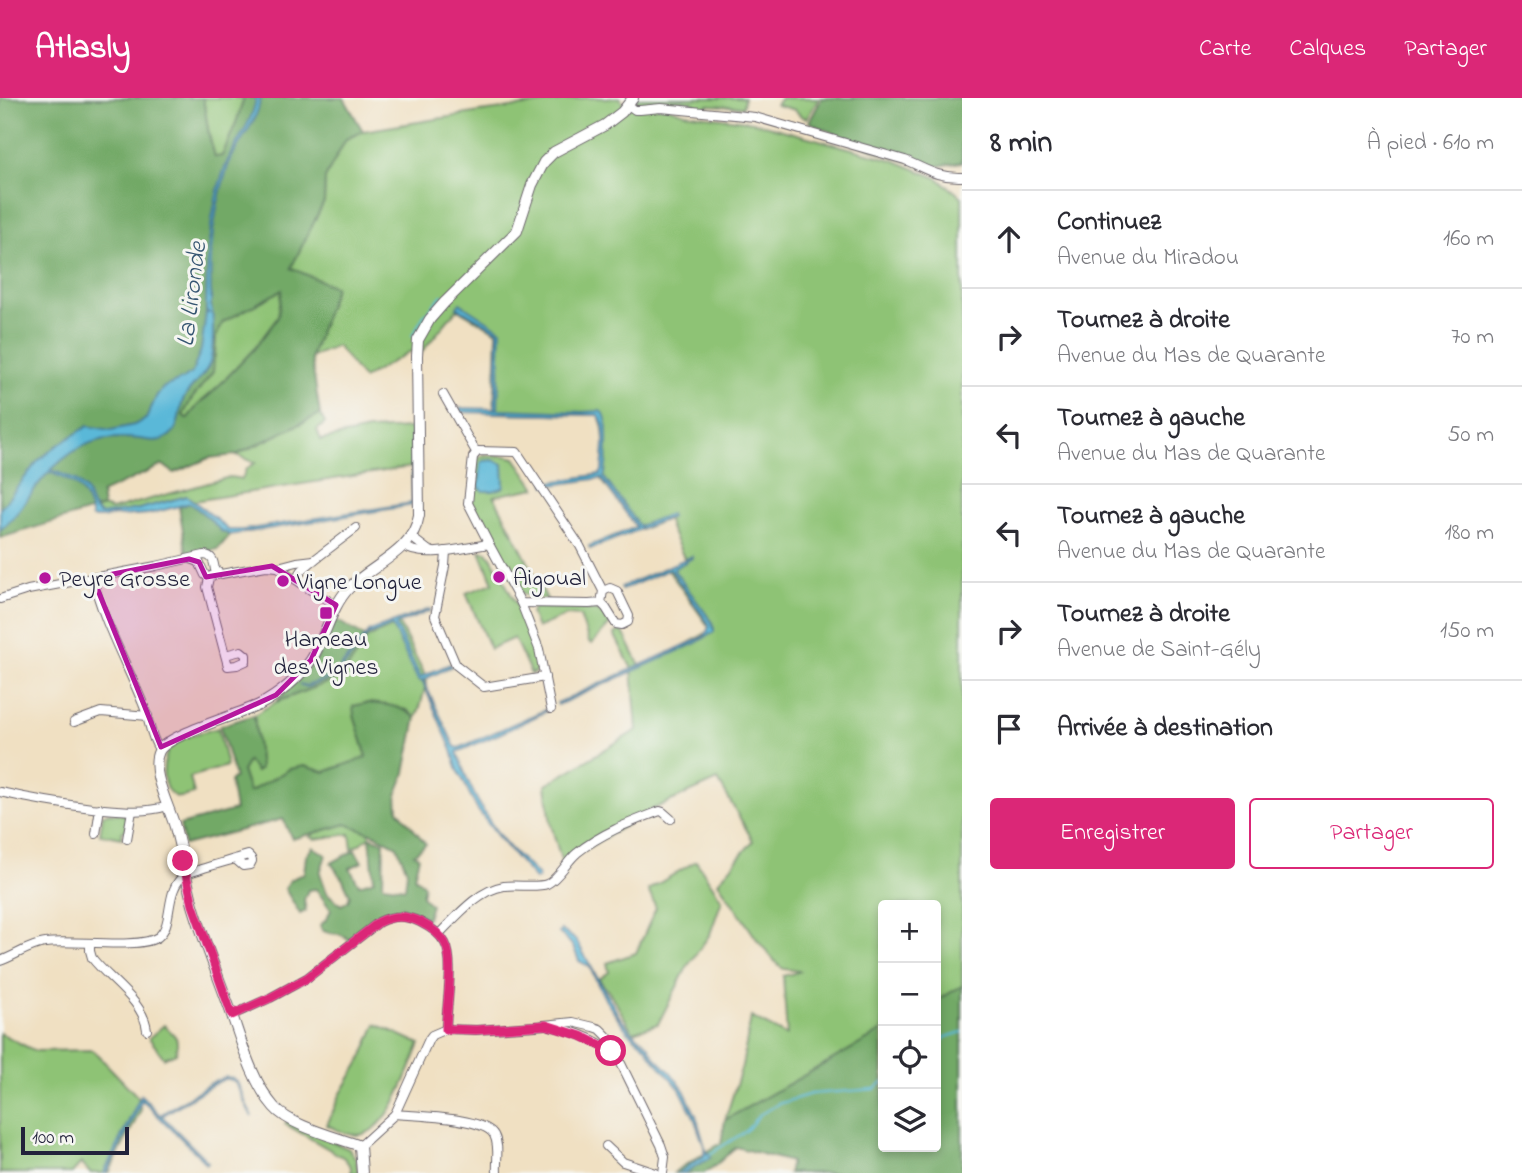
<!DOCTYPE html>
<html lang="fr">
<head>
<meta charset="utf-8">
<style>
	:root { --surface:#fff; --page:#f7f7f7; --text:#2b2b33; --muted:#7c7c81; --line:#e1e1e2; --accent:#db2777 }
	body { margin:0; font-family:"Indie Flower",sans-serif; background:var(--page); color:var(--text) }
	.controls { position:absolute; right:21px; bottom:21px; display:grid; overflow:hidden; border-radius:7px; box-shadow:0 4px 10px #0003 }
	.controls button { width:63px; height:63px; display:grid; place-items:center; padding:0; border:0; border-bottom:2px solid var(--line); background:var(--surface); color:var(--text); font:35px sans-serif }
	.scale { position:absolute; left:21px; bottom:18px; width:108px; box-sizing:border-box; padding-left:7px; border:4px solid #22223b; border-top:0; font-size:19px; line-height:24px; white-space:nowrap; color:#22223b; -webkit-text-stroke:5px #f6f6f2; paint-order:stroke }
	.stop { position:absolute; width:21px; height:21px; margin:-16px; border:5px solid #db2777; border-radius:50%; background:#fff }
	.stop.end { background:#db2777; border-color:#fff; box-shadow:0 2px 7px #0008 }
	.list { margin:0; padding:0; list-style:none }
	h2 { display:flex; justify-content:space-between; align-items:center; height:91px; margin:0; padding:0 28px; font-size:30px }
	h2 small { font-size:23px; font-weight:400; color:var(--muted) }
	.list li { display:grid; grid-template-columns:46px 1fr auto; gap:21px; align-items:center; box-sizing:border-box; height:98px; padding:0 28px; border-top:2px solid var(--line) }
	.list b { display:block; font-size:26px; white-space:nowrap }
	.list p { margin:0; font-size:23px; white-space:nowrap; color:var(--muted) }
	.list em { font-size:23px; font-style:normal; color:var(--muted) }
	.actions { display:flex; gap:14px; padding:21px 28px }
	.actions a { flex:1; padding:16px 0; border:2px solid var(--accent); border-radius:7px; text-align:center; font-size:24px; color:var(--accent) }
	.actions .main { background:var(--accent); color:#fff }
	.icon { flex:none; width:38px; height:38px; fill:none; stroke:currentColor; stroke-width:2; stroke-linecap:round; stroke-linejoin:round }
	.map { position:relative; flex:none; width:962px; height:1075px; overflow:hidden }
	header { display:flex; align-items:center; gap:42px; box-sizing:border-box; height:98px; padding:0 35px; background:var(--accent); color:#fff }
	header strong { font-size:33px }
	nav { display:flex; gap:38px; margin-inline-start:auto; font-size:24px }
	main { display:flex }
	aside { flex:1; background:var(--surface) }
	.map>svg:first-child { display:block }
	.green { fill:#8ec375; stroke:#587258; stroke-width:2 }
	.forest { fill:#72a966; stroke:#4a6650; stroke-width:2; fill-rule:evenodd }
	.water { fill:#5ab8d8; stroke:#3e6d8a; stroke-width:2 }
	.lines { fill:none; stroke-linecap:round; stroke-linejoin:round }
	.stream { stroke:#5ab8d8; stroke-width:2 }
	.minor-casing { stroke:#6a646a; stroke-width:10 }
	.tertiary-casing { stroke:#6a646a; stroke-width:12 }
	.minor { stroke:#fff; stroke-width:8 }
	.tertiary { stroke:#fff; stroke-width:10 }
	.route { stroke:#db2777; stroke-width:9 }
	.marked { fill:#b5179e; fill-opacity:0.2; stroke:#b5179e; stroke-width:5; stroke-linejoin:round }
	.poi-dot { fill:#b5179e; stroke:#f6f6f2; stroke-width:2.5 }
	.labels { text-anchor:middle; stroke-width:6; stroke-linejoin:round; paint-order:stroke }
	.poi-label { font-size:24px; fill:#22223b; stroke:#f6f6f2; text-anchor:start }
	.water-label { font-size:26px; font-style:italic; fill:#365672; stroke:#f6f6f2 }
</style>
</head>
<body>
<header>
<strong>Atlasly</strong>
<nav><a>Carte</a><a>Calques</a><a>Partager</a></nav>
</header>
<main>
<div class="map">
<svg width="962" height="1075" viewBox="0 0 962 1075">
	<rect width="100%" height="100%" fill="#f6f6f2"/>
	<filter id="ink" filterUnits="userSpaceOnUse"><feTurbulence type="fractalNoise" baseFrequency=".0143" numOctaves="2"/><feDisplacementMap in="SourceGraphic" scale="14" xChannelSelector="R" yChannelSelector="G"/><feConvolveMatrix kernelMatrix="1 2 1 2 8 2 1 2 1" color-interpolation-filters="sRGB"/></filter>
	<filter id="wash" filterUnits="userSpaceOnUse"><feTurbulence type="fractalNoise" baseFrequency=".00686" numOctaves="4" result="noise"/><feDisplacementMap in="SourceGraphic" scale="28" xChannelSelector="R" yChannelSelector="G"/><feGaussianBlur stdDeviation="1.57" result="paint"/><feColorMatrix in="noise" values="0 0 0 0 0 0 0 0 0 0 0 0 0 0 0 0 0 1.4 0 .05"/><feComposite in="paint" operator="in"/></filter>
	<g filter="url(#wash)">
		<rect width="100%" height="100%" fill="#f0e0c2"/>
		<g class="green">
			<polygon points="203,0 244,0 236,25 222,59 215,59 209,37"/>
			<path d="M584,0H620L623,5L636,7L637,0H744L743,9L708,7L705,11L696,9L694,5L679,3L662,7L685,15L753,24L893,62L937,80L962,99V888L936,903V807H883V933L725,1022L742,968L751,919L787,938L783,878L801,873L784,871L779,868L758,843L718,784L753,743L718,682L653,711L562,765L551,727L546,687L637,632L632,571L614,536L622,532L640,568L680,550L711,532L668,472L686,464L669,428L668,421L639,432L601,381C604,367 607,329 598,317L494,315L497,234L457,211L422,254H409L363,281L337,248L311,259L335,189L290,170L324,104L325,80L346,41L363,33L480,14Z"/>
			<polygon points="781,0 819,0 807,20 802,19 795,12 776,7"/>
			<polygon points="283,191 278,219 254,251 214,293 199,306 187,321 183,317 215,258 216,239 223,224"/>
			<polygon points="320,316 325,325 317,332 321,342 368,332 411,330 411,369 194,403 186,398 139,411 105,417 101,417 94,412 103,409 111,412 230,379 242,381 246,371 255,365 236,357"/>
			<path d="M484,357L507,358L515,360L536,390L494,398L547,501C537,500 528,500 519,493L472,405L476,367L477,361Z"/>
			<path d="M480,453L487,454L491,459C502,480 547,555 535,575L531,576L514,540L490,551L466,495L493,485Z"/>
			<polygon points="537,509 596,512 604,517 610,526 592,546 589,544 580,518 567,517 537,530 531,515 533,510"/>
			<polygon points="399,526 427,581 421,606 416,620 407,612 366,605 354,608 354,617 367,659 324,674 304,668 290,671 249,694 242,673 248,663 260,671 254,617 276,604 342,579 367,540"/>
			<path d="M218,630L227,668L190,679L194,696C189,697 182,700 177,699C159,694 161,660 171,649C182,637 202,635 218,630Z"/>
			<polygon points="107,715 124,716 124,718 127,718 126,732 122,734 122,740 100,736 103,716 107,716"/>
			<polygon points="346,726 368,726 370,739 352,751 350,736 315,741 310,739 315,735"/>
			<polygon points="696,763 722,802 710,836 687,869 658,926 633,934 611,897 599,881 609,874 607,865 636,855 656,810 648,792"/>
			<path d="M376,926L420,946C409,971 391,1034 358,1037C347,1037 337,1032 327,1027L340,997L362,960Z"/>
			<path d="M164,927C176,939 179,938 176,955L164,960L149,940Z"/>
			<polygon points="0,935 35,953 93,952 138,999 141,1012 109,1075 90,1075 81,1065 72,1075 0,1075"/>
			<polygon points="287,1023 349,1051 356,1061 358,1075 351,1075 351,1069 344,1060 285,1026"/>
		</g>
		<g class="forest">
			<path d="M0,0H203L209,37L215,59L222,58L236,25L244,0H344L363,33L346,41L325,80L324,104L291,170L335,189L311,259L320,316L236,357L209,360L174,375L163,367L101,395L103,409L0,440ZM282,192L278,219L254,251L214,293L199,306L187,321L183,317L191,302L213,274L216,239L223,224Z"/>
			<polygon points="822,0 962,0 962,64 928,70 855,45 809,24"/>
			<polygon points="190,405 209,420 221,433 230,437 218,451 187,457 179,409"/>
			<polygon points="336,522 367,540 342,579 276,604 315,563"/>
			<path d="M366,605C385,606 401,607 416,620L405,675L397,695L398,712L426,746L414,756L419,759L414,779L424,787L422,798L431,807L427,820L412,813H404V809L402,808L398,814L379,819L349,842C336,831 332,839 322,832L320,827L325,823L331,812L316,791L308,792L304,802L306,813L300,816L285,791L290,782L304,775L306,758L313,749L326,757L320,775L327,795L341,807L348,803L350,797L343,782L331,765L355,752L362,764L350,770L359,787L374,782L370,739L384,744L383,787L405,790L407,773L397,748L374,736L346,726L292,741L283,721L184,747L180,727L235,712L230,683L235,680L220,628L254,617L260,671L256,674L248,663L242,673L249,694L290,671L304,668L325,674L367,659L354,617L353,608Z"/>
			<polygon points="962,888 962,1075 788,1075 791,1064 736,1049 716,1067 704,1075 674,1075 677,1072 721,1045 725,1022 883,933 883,1049 936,1049 936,903"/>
		</g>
		<g class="water">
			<path d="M256,0H260C259,24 236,45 228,68C219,95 213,126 211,154C210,172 211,190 211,208C214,219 214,257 209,267C203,281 189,289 183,302C178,316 181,332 166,340C158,345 148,342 139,341C100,337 79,345 51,372C64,377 78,381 86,393C91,403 90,411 101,417L139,411L187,398L214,419L228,432H243L412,405L411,263H413L414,407L230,437L221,433L209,420L190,405L149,416L121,418L115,417L103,420H92C86,390 76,384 49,374C31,392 21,416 0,432V411L38,363L55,349L88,328L111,332L134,327L146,321L157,297L164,289L183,281L192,275L201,252L206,215H209L206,213C207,165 208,115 225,69C234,45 253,25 256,0Z"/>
			<path d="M460,205L501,232L498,311L582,314L600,313C601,314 603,315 604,316C609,323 607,371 604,379L639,428L670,416L671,419L590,451L589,448L636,429L601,380L546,388L545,385L600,376L602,373C603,359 608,327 598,317L460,314V310L495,311L498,233L457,209Z"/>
			<polygon points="493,362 503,366 504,387 503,390 493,393 483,393 479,389 481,365 483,363"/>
			<polygon points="692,458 692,460 675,470 674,472 712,524 714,531 714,534 696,545 558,607 557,605 705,538 709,529 708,525 670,471 622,492 621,489"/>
			<path d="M430,511V513L397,526L396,528L420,579L450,566L452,568L423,582L455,649L459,650L547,611V613L499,636L457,654C467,684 481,713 500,738C511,753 526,765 538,778V781H535L502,744L477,711L457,670L452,652L423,585L417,580L392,528L368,537L337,577L307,589L299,586L307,588L335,577L355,550L370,533Z"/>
			<path d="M561,832L576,842L619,918L631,933L648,947L654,958L671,975L684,992L696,1017L707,1056L709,1055L711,1059L684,1075H678L704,1058V1048L693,1017L680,991L652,959L646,949L628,934L606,903L589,868L579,863C573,846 572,846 559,835Z"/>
			<polygon points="226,979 232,980 237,984 252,1019 235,984 228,981 224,981 212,987 162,1018 208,1064 206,1066 196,1055 142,1002 107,1075 104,1075 141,997 160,1017 211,985"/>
		</g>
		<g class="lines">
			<g class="stream">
				<polyline points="412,238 423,219 442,197"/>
				<polyline points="936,948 946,939 962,934"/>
				<polyline points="710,1056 746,1033 759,1017 778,1006 811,996 875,991 883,984"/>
			</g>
		</g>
	</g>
	<g filter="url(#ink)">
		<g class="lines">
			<g class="minor-casing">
				<g id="minor">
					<path d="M628,7L635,12H640L661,10L755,19L905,62C926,71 938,80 962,79"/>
					<polyline points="443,296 476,354"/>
					<polyline points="411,439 428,452 433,454"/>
					<path d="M404,448C421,462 467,449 489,446L521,505L589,506L601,505L603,493L580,448L517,354L478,353L473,359L468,405L489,446"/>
					<polyline points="446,453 445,468 435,518 456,567 484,589 545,579"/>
					<polyline points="191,461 199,464 205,477 209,480"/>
					<polyline points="278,469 297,464 314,462"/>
					<path d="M93,480C102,522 127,566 143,606C149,620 150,639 159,651"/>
					<polyline points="209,480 211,478 221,476 266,468 278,469 309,491 336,507"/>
					<polyline points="209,480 207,489 228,568 237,567 246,563 246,557 241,553 225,557"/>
					<polyline points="296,482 302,472 314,462 356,430"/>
					<path d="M0,501L28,492L156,468L204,457C213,457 214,465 215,472L221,476"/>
					<polyline points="521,505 539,551 551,611"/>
					<polyline points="601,505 606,510 616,526 622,527 628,524 629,518 617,493 610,490 603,493"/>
					<polyline points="74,624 101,614 148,618"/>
					<path d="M0,694C31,701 61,706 92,710C118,712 142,716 168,708"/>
					<polyline points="96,736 100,710"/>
					<polyline points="127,741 132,713"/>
					<path d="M439,836C456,819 478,792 504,788C516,786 536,790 547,786C558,781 568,762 577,755C601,735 631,724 660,713L663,714L671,721"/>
					<path d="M90,845V853L92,860C109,882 144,903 147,932"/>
					<path d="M0,863C15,858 29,847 45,845C71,841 139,852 158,839C175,826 163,791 186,776C190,774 197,773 201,771C217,766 232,762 248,757L251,760L252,763L250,767L243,768L235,761"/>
					<path d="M232,917L270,900L307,880L379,824C392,817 406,817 420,824C430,829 440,835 445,845C455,862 446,910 446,931"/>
					<path d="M550,928C573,933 599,942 617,958"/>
					<path d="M395,1016C416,1018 484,1019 494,1037C500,1048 496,1063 497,1075"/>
					<polyline points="360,1048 395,1016 429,941 432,937 446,931 476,932 535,928 573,924 594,929 600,931 608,939 661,1047 665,1059 663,1075"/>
					<polyline points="606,1048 623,1064 656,1075"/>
				</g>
			</g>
			<g class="tertiary-casing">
				<path id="tertiary" d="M362,1075L360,1048C336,1039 290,1028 274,1009C253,985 242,946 232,917C219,880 204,844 193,807C186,781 182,755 175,729C170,710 149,672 159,653C167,637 240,616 259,607C279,597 299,580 311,562C316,555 319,546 323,538C330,522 336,504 348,491C372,466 413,455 419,417L417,258L418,242L430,221L444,205L517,133L532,87L544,64L554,54L605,27L622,14L633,0"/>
			</g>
			<use href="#minor" class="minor"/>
			<use href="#tertiary" class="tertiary"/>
		</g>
	</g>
	<g class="lines" filter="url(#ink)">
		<path class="route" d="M183,763L193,807L232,917L270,900L307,880L379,824C393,817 406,817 420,824C430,829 440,835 445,845C455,862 446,910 446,931L476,932L546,927L581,938L611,953"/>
	</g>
	<path class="marked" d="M189,461L199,464L206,479L272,468L336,507L311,562L276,597L161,649L93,480Z"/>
	<g class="poi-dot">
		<circle cx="499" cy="479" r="7"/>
		<circle cx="45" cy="480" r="7"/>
		<circle cx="283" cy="483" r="7"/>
		<rect x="319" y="508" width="14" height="14" rx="3.5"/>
	</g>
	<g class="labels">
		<g class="poi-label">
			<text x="513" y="487">Aigoual</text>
			<text x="59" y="488">Peyre Grosse</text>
			<text x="297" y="491">Vigne Longue</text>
			<text x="326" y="548" text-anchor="middle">Hameau<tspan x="326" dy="28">des Vignes</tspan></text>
		</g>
		<g class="water-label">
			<text transform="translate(190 196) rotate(-83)" y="9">La Lironde</text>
		</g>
	</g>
</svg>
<div class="controls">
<button>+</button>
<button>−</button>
<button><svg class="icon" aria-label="locate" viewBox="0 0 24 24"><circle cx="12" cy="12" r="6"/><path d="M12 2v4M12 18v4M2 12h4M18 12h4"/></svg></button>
<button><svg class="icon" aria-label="layers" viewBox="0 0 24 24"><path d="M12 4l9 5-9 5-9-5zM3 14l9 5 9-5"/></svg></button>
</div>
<div class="scale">100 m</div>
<div class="stop" style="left:611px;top:953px"></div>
<div class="stop end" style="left:183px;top:763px"></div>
</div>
<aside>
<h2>8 min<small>À pied · 610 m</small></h2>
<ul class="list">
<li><svg class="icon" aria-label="ahead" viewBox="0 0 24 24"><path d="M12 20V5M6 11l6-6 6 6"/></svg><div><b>Continuez</b><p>Avenue du Miradou</p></div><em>160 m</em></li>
<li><svg class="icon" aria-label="right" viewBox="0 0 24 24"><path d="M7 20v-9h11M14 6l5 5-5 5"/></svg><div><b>Tournez à droite</b><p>Avenue du Mas de Quarante</p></div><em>70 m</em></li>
<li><svg class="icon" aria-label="left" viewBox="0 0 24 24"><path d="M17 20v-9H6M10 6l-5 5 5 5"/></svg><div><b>Tournez à gauche</b><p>Avenue du Mas de Quarante</p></div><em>50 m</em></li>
<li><svg class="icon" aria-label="left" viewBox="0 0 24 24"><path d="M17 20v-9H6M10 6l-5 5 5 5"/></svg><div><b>Tournez à gauche</b><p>Avenue du Mas de Quarante</p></div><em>180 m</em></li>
<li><svg class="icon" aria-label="right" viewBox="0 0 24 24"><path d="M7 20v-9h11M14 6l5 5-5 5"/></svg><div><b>Tournez à droite</b><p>Avenue de Saint-Gély</p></div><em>150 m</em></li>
<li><svg class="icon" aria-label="arrive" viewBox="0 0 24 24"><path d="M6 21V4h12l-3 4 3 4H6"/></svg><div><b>Arrivée à destination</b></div></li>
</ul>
<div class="actions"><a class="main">Enregistrer</a><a>Partager</a></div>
</aside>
</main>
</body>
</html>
